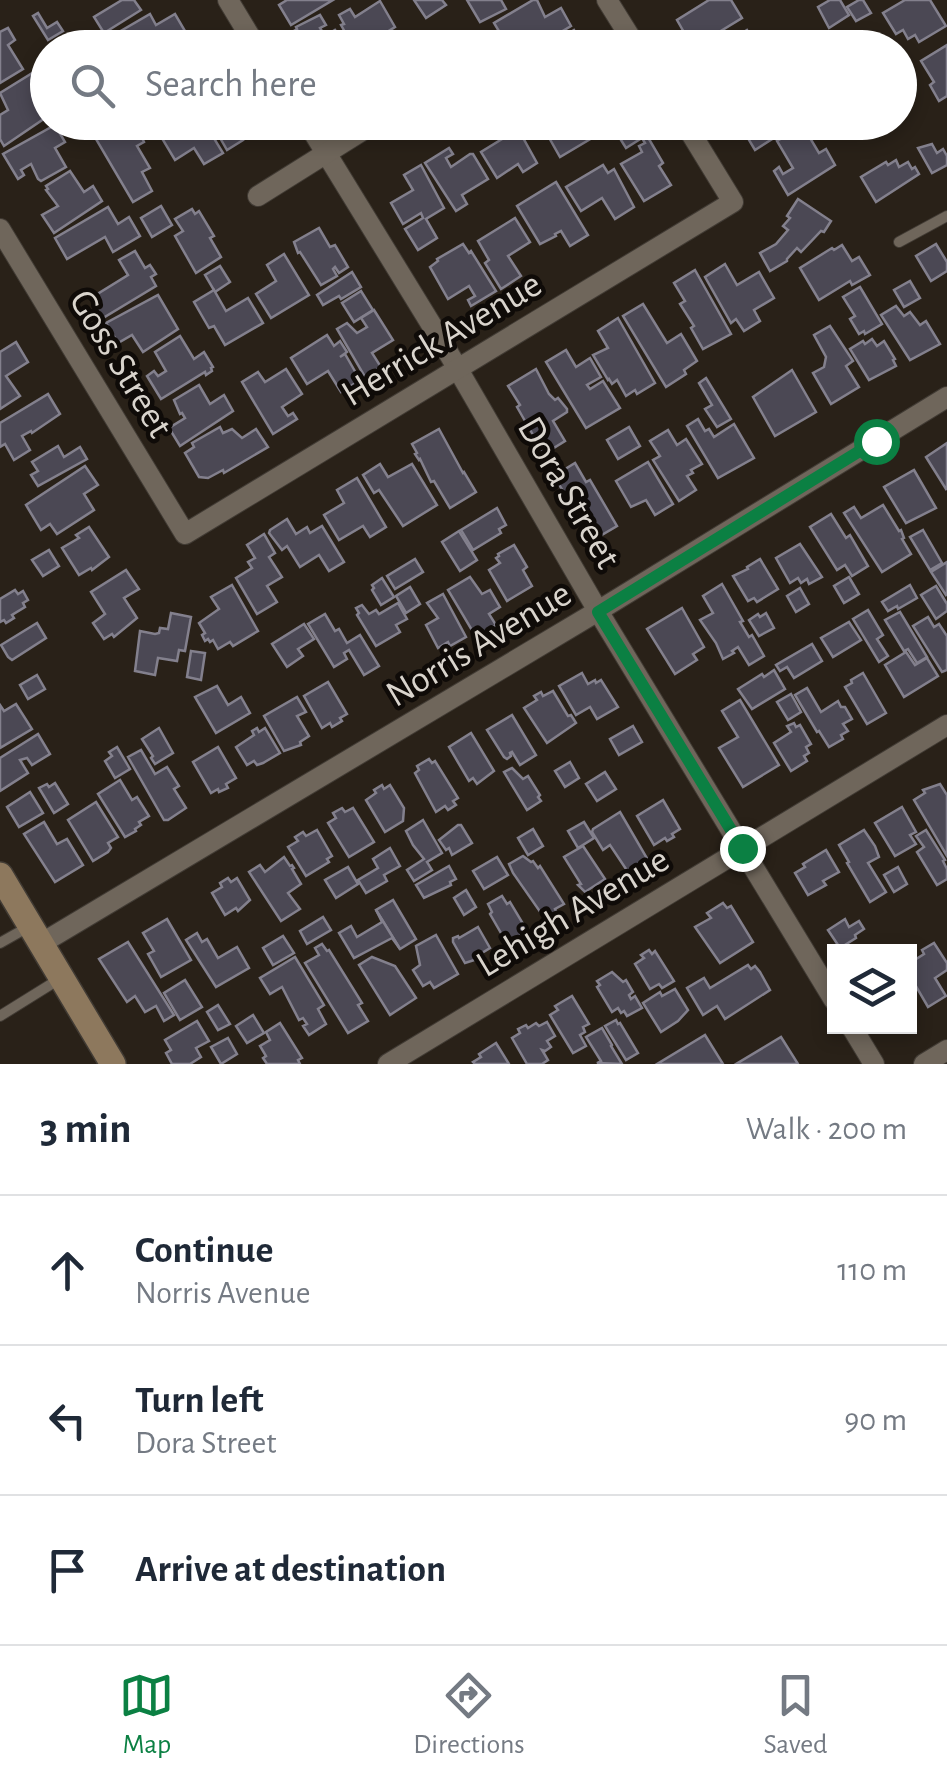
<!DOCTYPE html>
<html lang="en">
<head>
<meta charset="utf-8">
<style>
	:root { --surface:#fff; --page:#f2f2f3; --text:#1f2937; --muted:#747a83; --line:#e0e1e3; --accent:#0b8043 }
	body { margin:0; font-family:"Alegreya Sans",sans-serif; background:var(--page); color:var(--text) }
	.controls { position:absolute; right:30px; bottom:30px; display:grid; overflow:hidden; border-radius:0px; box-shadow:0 5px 15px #0003 }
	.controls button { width:90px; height:90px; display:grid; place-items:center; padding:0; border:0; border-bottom:2px solid var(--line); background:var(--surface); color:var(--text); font:50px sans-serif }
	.stop { position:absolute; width:30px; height:30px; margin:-22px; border:8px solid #0b8043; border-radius:50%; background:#fff }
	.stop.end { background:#0b8043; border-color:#fff; box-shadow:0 2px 10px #0008 }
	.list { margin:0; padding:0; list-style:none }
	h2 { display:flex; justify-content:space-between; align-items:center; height:130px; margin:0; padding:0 40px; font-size:42px }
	h2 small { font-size:32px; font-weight:400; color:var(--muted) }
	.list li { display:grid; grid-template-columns:65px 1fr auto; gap:30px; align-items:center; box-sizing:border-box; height:150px; padding:0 40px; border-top:2px solid var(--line) }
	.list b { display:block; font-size:38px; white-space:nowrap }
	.list p { margin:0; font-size:32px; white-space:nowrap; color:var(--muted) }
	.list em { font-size:32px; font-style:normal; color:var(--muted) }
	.icon { flex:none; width:55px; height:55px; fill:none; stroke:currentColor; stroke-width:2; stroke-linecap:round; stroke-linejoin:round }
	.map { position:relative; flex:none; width:947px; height:1064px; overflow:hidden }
	.search { position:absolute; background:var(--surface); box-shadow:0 5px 15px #0003; left:30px; right:30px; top:30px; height:110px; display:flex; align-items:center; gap:25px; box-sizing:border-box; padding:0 35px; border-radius:55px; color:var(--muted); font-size:38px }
	.sheet { height:580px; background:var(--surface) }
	nav { display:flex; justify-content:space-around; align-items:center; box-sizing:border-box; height:140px; border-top:2px solid var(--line); background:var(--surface); font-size:28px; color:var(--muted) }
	nav a { display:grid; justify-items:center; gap:5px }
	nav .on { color:var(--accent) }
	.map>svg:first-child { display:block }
	.building { fill:#4b4854; stroke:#83808d; stroke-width:2.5 }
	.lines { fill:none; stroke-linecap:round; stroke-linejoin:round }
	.service-casing { stroke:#413b34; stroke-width:12 }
	.minor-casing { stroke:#413b34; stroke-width:22 }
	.secondary-casing { stroke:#413b34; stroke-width:28 }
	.service { stroke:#6f665b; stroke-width:10 }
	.minor { stroke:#6f665b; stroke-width:20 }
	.secondary { stroke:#8d785d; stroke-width:25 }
	.route { stroke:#0b8043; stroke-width:12 }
	.labels { text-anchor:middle; stroke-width:9; stroke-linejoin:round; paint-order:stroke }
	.street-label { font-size:38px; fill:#d9d4cd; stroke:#0f0b08 }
</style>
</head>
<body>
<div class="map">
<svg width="947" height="1064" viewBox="0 0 947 1064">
	<rect width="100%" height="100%" fill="#292118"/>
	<g class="building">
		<polygon points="122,0 134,0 141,10 104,33 94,17"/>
		<polygon points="287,0 333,0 291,25 279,5"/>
		<polygon points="414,0 442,0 446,5 426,18"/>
		<polygon points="467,0 501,0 506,9 480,22"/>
		<polygon points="533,0 537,0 545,17 561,8 571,26 534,48 512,48 506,36 503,38 494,23"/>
		<polygon points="709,0 731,0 742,18 711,37 714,43 707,48 693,48 677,20"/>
		<polygon points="830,0 840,0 849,15 829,28 818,7"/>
		<polygon points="859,0 863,0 871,13 856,21 847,7"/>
		<polygon points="905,0 930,0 946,26 919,42 915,35 908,39 903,30 896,34 883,13"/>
		<polygon points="380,1 395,27 374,40 378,48 354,48 341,25 344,24 339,15 350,9 355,17"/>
		<polygon points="38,13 47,28 57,22 63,31 48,40 33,16"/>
		<polygon points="150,14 156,25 175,14 185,31 161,45 158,42 149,48 112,48 107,39"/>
		<polygon points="320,15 326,25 320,28 325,36 335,30 348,48 319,48 327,43 324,38 304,48 294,31 297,29 296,27"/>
		<polygon points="8,28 15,40 8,45 23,69 0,83 0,32"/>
		<polygon points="574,30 584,48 545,48"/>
		<polygon points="747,30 757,48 718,48"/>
		<polygon points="947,45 947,96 939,101 930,85 934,82 921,61"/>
		<polygon points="34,72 48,92 48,116 4,146 0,139 0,115 8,110 0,93"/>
		<polygon points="111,122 115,122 119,129 127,123 136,137 140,134 144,142 137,146 150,168 142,172 152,191 133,202 93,134"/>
		<polygon points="180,122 204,122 223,153 204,164 194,148 175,160 160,135"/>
		<polygon points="211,122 242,122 235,126 243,140 227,150"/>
		<polygon points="492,122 520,122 525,131 521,134 537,163 523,172 518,164 497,178 481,152 502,139"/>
		<polygon points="552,122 619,122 560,157 547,134 549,133 545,126"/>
		<polygon points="631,122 639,122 663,163 659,166 671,185 644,201 621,164 642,152 639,146 645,143 642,138 626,148 616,132"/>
		<polygon points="755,122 799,122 755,150 743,130"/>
		<polygon points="808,123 812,130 807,133 819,153 826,149 835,165 788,195 774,171 779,167 783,174 793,168 777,141"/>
		<polygon points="55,125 65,142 55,148 66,167 41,181 38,179 31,164 21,170 24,175 18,179 3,154"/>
		<polygon points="932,144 937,153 943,149 947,156 947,165 932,173 918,148"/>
		<polygon points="449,148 453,154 446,158 451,167 470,154 473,154 488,179 462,195 467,204 456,211 425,163"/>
		<polygon points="896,160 899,167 908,162 912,169 915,167 919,174 876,202 861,177 886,162 888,165"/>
		<polygon points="421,165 444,208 426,219 437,238 418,250 405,229 423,218 421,213 403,224 391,203 413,190 404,175"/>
		<polygon points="603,165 608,173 614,169 634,207 615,219 602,198 581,211 566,187"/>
		<polygon points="70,171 84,192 93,186 102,201 54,233 42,215 58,206 46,190 48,189 46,186"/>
		<polygon points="556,182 588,235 570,246 561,231 555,234 556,236 540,244 517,206"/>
		<polygon points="798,199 831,221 824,232 821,231 801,252 797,248 787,259 787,261 770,271 760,253 776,244 788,230 783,226 790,218 787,216"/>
		<polygon points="161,206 172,225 152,237 141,218"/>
		<polygon points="108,207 118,224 129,217 140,236 113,252 105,237 67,259 55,238"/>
		<polygon points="192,209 195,214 199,211 214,236 210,238 221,257 196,273 175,236 183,231 175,219"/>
		<polygon points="515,218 530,242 508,256 521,276 501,289 485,263 489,260 478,241"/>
		<polygon points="319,228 330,247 335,245 348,267 339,273 335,267 333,269 337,276 321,285 300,252 298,253 294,242"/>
		<polygon points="463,244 469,253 471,251 496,291 471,306 468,300 475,296 469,286 448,299 430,267 438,261 437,259"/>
		<polygon points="936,244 947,262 947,271 931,281 916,256"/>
		<polygon points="842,245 852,261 859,257 870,275 852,285 850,281 819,300 800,268 832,248 834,250"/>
		<polygon points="135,251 145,268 150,265 156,274 151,277 156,286 103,318 91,298 128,275 119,260"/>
		<polygon points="284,254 309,295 271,318 256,294 276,281 267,265"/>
		<polygon points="725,264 737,285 759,272 774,298 754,310 760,321 744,331 736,319 731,323 705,277"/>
		<polygon points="220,266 230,282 215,292 205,275"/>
		<polygon points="695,270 731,334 703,349 691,328 694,326 680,304 685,301 674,283"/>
		<polygon points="352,272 361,287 341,299 339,296 323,305 317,295"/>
		<polygon points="910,281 920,298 904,307 894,290"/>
		<polygon points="860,287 882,324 865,334 864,331 859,334 850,319 855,316 843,297"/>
		<polygon points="214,290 226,311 248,298 263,323 225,345 214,326 209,328 194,302"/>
		<polygon points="361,291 373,310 354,322 342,303"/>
		<polygon points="158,295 178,329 143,352 132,335 118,343 106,323"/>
		<polygon points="643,304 667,343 681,334 697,361 684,370 686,374 666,387 623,316"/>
		<polygon points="896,306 904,316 910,312 920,325 926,321 940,344 910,360 881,315"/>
		<polygon points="374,310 393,340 372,353 381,367 365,377 337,329 347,323 357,333 367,327 361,318"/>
		<polygon points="618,318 655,383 637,394 635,390 626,396 617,380 612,384 609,379 608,380 593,355 608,348 598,331"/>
		<polygon points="830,326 853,361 846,366 859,387 831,404 813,373 824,367 826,357 814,335"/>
		<polygon points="327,335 334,346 340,341 347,352 340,357 345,354 360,380 341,392 328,371 307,384 291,358"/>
		<polygon points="180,336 194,359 204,352 213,367 211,368 212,371 206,375 205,372 161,399 147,376 154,371 158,376 166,371 155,352"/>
		<polygon points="872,339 877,346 884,341 895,359 893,360 896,366 869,380 850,349 863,341 865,344"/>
		<polygon points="16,342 28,362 6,376 20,396 0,409 0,352"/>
		<polygon points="566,350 576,367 590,358 601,377 587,385 590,389 603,381 620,408 586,428 546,362"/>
		<polygon points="286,369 302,394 282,407 288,416 293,413 297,419 273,434 242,382 258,372 265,382"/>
		<polygon points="536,369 549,394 555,400 558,398 567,409 567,412 553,421 565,441 544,454 517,407 520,405 508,386"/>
		<polygon points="792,370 816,412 775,436 753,397"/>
		<polygon points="706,378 731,419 717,427 705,409 712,405 699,383"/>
		<polygon points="199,385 210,404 224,395 233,411 180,446 169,428 185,418 182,413 180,414 174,400"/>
		<polygon points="48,394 60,414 32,433 31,431 22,436 30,450 14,460 5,444 0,447 0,423"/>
		<polygon points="698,419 705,431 709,429 714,437 734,424 754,458 718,478 687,426"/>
		<polygon points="220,427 223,433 232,429 242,438 256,429 268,447 224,473 223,470 208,478 199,477 185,453 194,447 192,443"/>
		<polygon points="629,427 640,446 618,459 607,440"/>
		<polygon points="439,429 463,473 464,472 476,492 450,508 434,481 431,482 420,459 419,460 415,454 417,453 412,444"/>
		<polygon points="668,430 677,445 686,439 702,464 691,470 693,473 687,476 696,490 679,501 653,460 660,456 650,441"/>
		<polygon points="947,443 947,488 946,489 926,457"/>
		<polygon points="58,446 64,457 80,447 87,459 38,486 31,475 38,471 32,462"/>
		<polygon points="648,462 673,504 655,515 646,500 631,507 616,481"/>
		<polygon points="575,463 586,482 590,480 617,526 600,536 586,512 582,514 578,508 574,510 554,476"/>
		<polygon points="380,464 388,477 412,464 437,505 403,526 379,490 374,493 363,475"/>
		<polygon points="85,466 98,485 84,494 94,510 57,534 50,524 41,530 26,505"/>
		<polygon points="914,470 936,508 906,523 884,487"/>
		<polygon points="357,478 386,527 370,537 363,526 339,540 324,515 344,503 337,490"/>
		<polygon points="883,505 899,531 901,530 904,538 902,539 911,554 882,572 844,513 854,507 861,518"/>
		<polygon points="497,508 506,525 499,529 501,533 473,550 461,530"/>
		<polygon points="831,514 846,538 850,535 868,566 852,576 845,565 837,570 810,527"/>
		<polygon points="287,519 296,534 307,527 310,533 322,526 344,562 329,571 319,555 300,567 287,546 282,550 269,533 270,530"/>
		<polygon points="89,527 109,557 92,570 91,568 79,575 62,548 79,538 76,535"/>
		<polygon points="923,530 942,563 930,570 910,537"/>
		<polygon points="459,531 477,560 460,571 442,542"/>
		<polygon points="264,534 275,553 269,557 282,577 267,586 277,602 257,614 236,578 252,568 248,562 255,558 247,545"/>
		<polygon points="800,544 822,577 809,584 807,579 801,583 798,578 790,583 776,558"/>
		<polygon points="514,545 527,567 523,570 532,586 507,601 489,570 500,563 496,558 499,556 498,554"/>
		<polygon points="49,550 59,566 43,576 32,560"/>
		<polygon points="415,559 423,572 395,589 387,576"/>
		<polygon points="760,559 778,589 757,602 754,598 748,601 733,576 748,569 747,567"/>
		<polygon points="947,562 947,594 946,595 931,572"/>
		<polygon points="126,570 139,589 124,598 137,618 114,637 112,634 104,639 93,623 105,614 91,592"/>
		<polygon points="470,577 482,594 490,590 500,607 489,614 496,625 476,637 448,590"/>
		<polygon points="849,577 859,594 844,603 834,586"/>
		<polygon points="382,578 394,597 381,605 372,590 374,588 372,585"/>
		<polygon points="722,584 743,621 740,622 749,637 752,635 764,656 749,665 738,647 732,651 734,653 723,659 716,643 700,620 713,613 703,596"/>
		<polygon points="232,585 258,631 233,646 230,642 218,649 213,640 210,642 208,639 205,641 202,635 205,633 199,623 219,609 211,597"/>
		<polygon points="910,585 917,598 898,609 897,606 888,611 882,602"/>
		<polygon points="936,586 947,604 947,611 936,619 921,595"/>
		<polygon points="410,587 420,604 406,613 396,596"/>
		<polygon points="800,588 809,604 796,612 787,596"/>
		<polygon points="15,590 18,594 23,591 28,600 23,603 25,607 12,615 14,618 6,623 4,620 0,622 0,599"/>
		<polygon points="443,594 466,637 450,646 448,642 438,648 426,625 438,618 427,603"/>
		<polygon points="398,603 407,619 396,625 400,632 376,646 357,615 359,613 356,608 362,605 369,614 376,610 379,614"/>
		<polygon points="682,608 704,647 693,654 697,660 675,674 647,629"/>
		<polygon points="868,610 883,635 877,639 888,656 879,662 853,619"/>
		<polygon points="900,612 927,657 917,663 908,649 904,651 885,620"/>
		<polygon points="171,613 191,617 185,651 179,650 177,661 158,658 155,675 135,671 140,631 155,634 159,633 160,628 168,629"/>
		<polygon points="766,613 774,628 759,636 749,620 758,614 760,617"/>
		<polygon points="325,614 335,631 339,629 347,643 360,635 379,666 364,675 349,650 344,653 347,659 334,667 308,624"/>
		<polygon points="928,617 934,627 939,624 947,636 947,670 942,672 913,626"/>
		<polygon points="849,622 861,640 833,657 821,638"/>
		<polygon points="37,623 46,638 12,660 8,657 1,645"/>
		<polygon points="304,624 314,639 298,649 303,656 287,667 272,644"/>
		<polygon points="812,644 822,661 794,678 787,667 780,671 776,665"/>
		<polygon points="191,651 205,653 201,680 187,677"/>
		<polygon points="906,652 915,665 927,658 938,676 904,697 885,665"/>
		<polygon points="774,670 785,689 752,709 738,689 762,674 764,677"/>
		<polygon points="582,673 588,684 595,680 596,683 601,680 618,707 597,719 590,707 576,715 559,686"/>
		<polygon points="863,673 886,713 867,724 845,687 852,683 851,680"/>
		<polygon points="37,675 45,689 28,699 20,685"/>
		<polygon points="328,682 347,714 340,718 342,721 332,727 330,723 322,728 304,696"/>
		<polygon points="217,686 228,705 241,697 250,713 216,733 195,697"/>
		<polygon points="807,688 821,712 838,701 841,707 845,707 852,719 843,724 848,731 841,735 843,739 829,747 819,731 817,732 795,695"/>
		<polygon points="553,691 568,716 571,715 576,723 547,743 524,708 537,700 534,696 541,692 543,696"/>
		<polygon points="791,694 801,712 788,720 777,702"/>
		<polygon points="297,697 306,712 297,716 309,736 300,742 301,745 284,751 264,716"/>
		<polygon points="740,700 779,765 743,787 719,748 738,737 722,711"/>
		<polygon points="16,704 32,729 0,748 0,705 4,711"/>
		<polygon points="512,715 536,755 520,765 512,752 510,753 511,756 507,759 504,757 487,730"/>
		<polygon points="794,723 796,727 800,725 811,744 806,747 809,753 804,756 807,761 791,771 774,743 791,732 787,726"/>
		<polygon points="633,726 642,742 619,755 610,739"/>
		<polygon points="159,728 173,753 155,764 151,758 153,756 142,739"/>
		<polygon points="257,728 259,732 265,728 280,753 263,763 257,765 254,761 247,765 236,747 254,735 252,731"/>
		<polygon points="471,733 494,771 477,784 473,778 469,781 449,747"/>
		<polygon points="38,734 50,754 32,765 27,758 20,760 28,773 0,791 0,758"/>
		<polygon points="117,747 130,769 115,778 105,761 112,756 109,752"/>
		<polygon points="218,747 236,778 226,784 228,788 219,792 218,789 211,793 193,762"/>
		<polygon points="141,750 155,774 167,767 179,786 174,789 186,808 168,820 164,820 128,757"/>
		<polygon points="429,759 432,763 435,761 458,798 453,801 456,805 448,810 445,806 436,812 415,773 419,770 417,766"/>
		<polygon points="570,762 579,778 565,787 555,771"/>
		<polygon points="512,768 523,779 528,776 540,795 538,797 541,801 527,810 504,772"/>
		<polygon points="605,772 616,789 597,801 586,784"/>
		<polygon points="120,780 132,800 137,797 149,816 139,822 141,825 135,829 136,831 125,837 98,794"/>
		<polygon points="55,783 68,804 54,813 39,788 47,784 49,787"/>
		<polygon points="940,784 947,795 947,856 914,800 925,793 923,790"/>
		<polygon points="382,785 384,789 390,785 404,808 403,821 385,832 366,800 376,793 374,790"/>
		<polygon points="30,792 43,813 19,827 7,807"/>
		<polygon points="663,800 680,829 672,834 674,837 667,841 665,838 654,845 637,816"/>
		<polygon points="96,802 118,837 108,843 111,848 108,852 93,861 68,820"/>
		<polygon points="902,807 916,832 910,835 916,844 895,856 875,823"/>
		<polygon points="342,808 345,812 353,808 374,842 349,857 328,823 336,818 333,813"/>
		<polygon points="620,812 648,860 628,872 610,845 603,850 592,832 593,829"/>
		<polygon points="423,820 442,853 427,862 432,870 414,881 407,870 424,859 413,845 406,831"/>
		<polygon points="44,822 57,844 67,839 83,865 55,882 24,834"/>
		<polygon points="584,822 594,838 578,848 568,831"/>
		<polygon points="458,825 461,825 472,843 452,855 449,848 446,850 439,840"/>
		<polygon points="533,829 543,846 528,855 518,838"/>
		<polygon points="317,830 332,856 327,859 329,862 306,876 288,847 298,841 295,837 303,832 306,836"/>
		<polygon points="864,830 875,846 879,857 868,863 886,892 870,902 847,863 849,862 839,845"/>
		<polygon points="926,830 945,860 943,861 947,869 947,879 937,885 917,852 924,847 916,836"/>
		<polygon points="583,846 605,879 585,892 578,885 581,884 564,857"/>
		<polygon points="390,848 400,866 384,875 387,881 366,893 358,880 378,868 373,859"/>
		<polygon points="826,850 839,872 823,881 826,885 808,895 795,873 805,867 803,864"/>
		<polygon points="523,856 531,862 533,861 538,868 540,866 564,904 555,909 557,913 550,917 547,914 543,916 513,873 509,864"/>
		<polygon points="284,857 290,866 292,865 294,868 292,869 301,884 288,893 300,909 281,921 249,872 260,865 265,872"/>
		<polygon points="497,857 508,875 484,889 473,871"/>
		<polygon points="449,866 456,879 450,882 451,885 424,898 416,885"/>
		<polygon points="348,867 358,884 336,898 325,880"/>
		<polygon points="898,867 907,884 894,892 884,875"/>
		<polygon points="228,878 231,882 237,878 250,900 238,911 236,908 225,915 212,893 222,887 220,883"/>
		<polygon points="466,890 476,907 464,915 454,898"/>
		<polygon points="502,896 507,904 510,902 525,927 522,929 525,933 510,942 508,938 505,940 490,914 492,912 488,904"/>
		<polygon points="393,900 416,939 400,949 376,910"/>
		<polygon points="723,903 727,908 731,906 753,942 720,963 695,927 711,918 707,913"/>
		<polygon points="376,910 400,949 392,938 354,958 339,933 351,926 357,937 382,922"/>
		<polygon points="323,917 331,930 307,944 300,931"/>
		<polygon points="167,919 191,960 161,977 148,954 154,951 143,933"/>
		<polygon points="845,919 849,927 859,921 864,929 855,935 856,938 840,948 828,930"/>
		<polygon points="478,927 490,948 482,953 484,957 465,963 453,942 453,938 458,936 459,938"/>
		<polygon points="197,933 202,942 207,939 218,958 237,947 249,968 216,987 186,940"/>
		<polygon points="436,935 458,974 434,988 430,982 423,986 413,970 420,965 416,946"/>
		<polygon points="283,936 294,953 273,965 263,948"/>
		<polygon points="128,942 174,1015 164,1021 156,1006 145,1012 135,996 127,1002 99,959"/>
		<polygon points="934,943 947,963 947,970 935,978 946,996 928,1007 910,976 910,963 924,954 922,950"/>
		<polygon points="322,944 327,951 329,950 362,1003 358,1005 368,1021 348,1033 305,963 319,955 315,948"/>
		<polygon points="649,950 652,954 655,951 674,981 662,988 659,984 650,989 635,964 644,958 641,955"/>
		<polygon points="295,957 324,1005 318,1009 326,1024 309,1035 303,1026 307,1024 303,1018 299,1020 282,987 270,994 260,978"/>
		<polygon points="372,957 395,966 416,998 390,1015 359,965"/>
		<polygon points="748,965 751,969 755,966 760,972 770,990 725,1019 717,1006 703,1015 687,988 704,978 710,988"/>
		<polygon points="612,972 623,982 626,980 633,992 629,995 631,999 635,996 642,1008 627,1016 624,1011 621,1013 618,1008 612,1012 597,987 600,985 597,981"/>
		<polygon points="185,980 202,1007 180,1020 164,993"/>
		<polygon points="675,989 688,1010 678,1021 661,1032 643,1003 660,992 662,996"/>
		<polygon points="572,996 589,1024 583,1027 585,1032 580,1035 586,1046 573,1053 550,1015 558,1010 555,1006"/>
		<polygon points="218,1005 230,1024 218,1030 207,1012"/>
		<polygon points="253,1015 264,1033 247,1043 236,1026"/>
		<polygon points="616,1020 618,1024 620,1023 638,1053 626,1060 605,1026"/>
		<polygon points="197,1021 209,1041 196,1048 201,1057 190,1064 172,1064 166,1053 171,1050 165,1040"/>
		<polygon points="547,1022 555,1036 547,1041 551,1047 545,1051 542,1050 548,1060 542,1064 527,1064 512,1038 520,1033 518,1029 526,1025 528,1028 536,1023 539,1026"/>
		<polygon points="280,1023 302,1058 298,1060 300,1064 267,1064 263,1058 266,1056 260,1046 270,1040 266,1032"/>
		<polygon points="602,1028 612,1045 611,1046 622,1064 597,1063 601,1061 586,1037"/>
		<polygon points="705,1035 723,1064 657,1064"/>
		<polygon points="781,1037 798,1064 736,1064"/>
		<polygon points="228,1038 237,1054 221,1064 211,1047"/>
		<polygon points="496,1043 509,1064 475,1064 473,1062 481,1057 479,1054"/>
	</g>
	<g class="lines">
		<g class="service-casing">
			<g id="service">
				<polyline points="899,242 947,216"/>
				<polyline points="0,943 30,926"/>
				<polyline points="0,1016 61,978"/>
			</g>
		</g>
		<g class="minor-casing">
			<g id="minor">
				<polyline points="228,0 257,48"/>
				<polyline points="607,0 637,48"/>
				<polyline points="307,122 445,347 598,611 834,1000"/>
				<polyline points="258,196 376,122"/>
				<polyline points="0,229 185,534 733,202 684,122"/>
				<polyline points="42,943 598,611 947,397"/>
				<polyline points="851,1026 874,1064"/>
				<polyline points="388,1064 947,725"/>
				<polyline points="924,1064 947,1050"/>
			</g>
		</g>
		<g class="secondary-casing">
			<polyline id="secondary" points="0,875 113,1064"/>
		</g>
		<use href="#service" class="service"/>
		<use href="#minor" class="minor"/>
		<use href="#secondary" class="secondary"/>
	</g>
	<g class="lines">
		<polyline class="route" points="742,848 598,612 876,441"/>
	</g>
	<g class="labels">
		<g class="street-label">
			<text transform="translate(441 338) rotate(-31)" y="13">Herrick Avenue</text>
			<text transform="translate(122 363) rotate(59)" y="13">Goss Street</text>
			<text transform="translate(570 492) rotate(60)" y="13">Dora Street</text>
			<text transform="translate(478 643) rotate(-31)" y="13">Norris Avenue</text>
			<text transform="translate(572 911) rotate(-31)" y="13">Lehigh Avenue</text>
		</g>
	</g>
</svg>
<div class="controls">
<button><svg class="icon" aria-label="layers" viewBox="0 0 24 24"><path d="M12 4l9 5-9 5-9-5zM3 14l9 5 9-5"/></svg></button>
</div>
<div class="stop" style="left:876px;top:441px"></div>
<div class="stop end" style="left:742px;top:848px"></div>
<div class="search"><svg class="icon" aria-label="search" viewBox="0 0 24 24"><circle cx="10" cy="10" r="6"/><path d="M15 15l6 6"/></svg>Search here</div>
</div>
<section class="sheet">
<h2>3 min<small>Walk · 200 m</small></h2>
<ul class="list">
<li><svg class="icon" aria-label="ahead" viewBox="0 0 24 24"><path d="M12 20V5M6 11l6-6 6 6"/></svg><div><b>Continue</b><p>Norris Avenue</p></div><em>110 m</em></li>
<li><svg class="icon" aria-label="left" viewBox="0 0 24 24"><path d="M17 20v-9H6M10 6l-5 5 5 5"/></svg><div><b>Turn left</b><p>Dora Street</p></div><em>90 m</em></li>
<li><svg class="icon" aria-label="arrive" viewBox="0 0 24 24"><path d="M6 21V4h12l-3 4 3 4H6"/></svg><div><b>Arrive at destination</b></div></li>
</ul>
</section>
<nav>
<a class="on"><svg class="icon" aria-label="map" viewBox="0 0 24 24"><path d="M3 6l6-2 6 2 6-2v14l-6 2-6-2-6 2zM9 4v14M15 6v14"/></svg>Map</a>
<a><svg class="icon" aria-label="directions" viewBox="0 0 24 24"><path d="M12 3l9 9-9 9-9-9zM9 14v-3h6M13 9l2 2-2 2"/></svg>Directions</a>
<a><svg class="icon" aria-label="saved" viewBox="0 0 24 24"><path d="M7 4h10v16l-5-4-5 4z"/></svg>Saved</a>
</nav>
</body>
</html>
